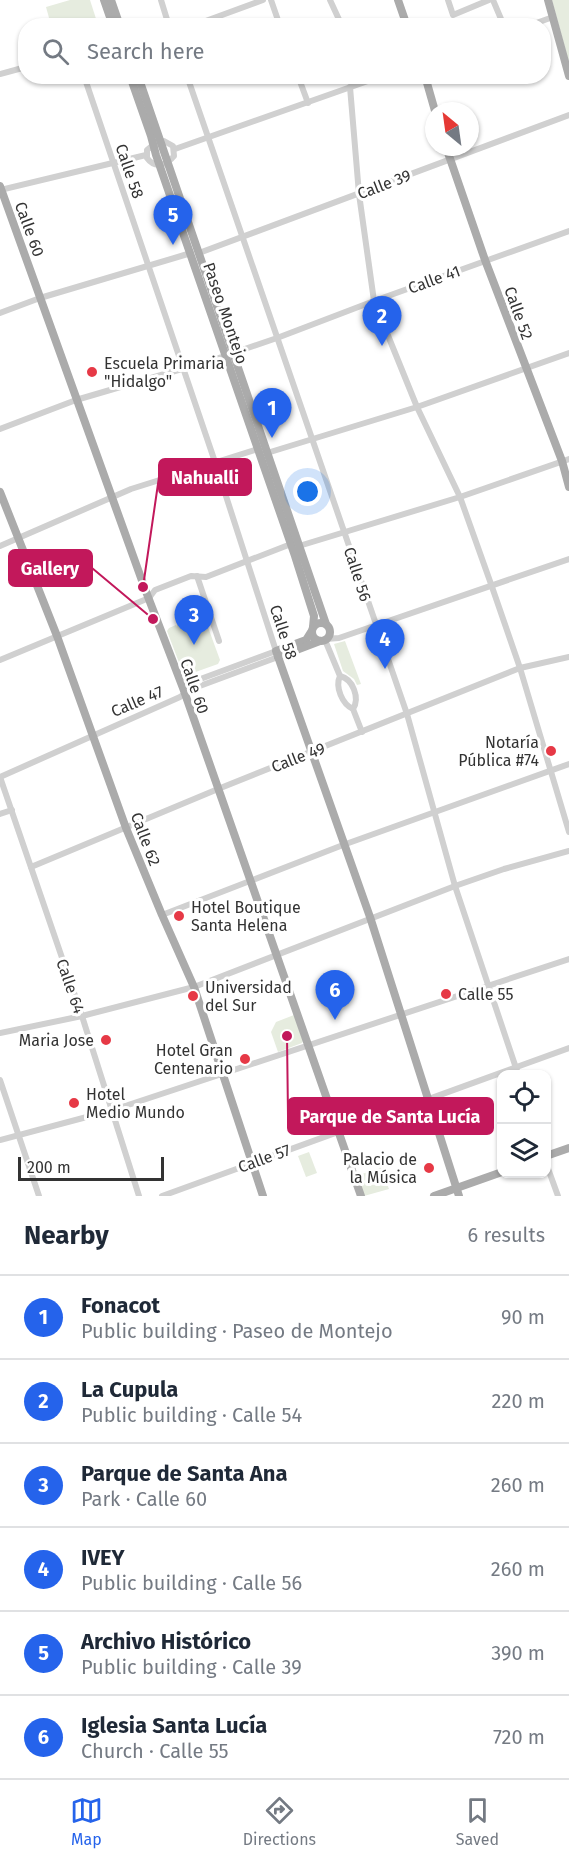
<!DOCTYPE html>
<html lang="en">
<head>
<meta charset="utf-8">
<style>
	:root { --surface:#fff; --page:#f2f2f3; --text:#1f2937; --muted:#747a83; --line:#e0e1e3; --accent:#2563eb }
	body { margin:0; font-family:"Fira Sans",sans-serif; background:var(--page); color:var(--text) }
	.controls { position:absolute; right:18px; bottom:18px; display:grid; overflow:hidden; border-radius:12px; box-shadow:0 2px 4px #0004 }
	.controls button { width:54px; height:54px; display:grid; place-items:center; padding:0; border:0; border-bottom:2px solid var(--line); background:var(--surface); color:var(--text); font:30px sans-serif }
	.compass { position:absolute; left:425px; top:102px; width:54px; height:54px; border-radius:50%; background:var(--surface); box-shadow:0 2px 4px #0004; rotate:331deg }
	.scale { position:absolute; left:18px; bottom:15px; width:146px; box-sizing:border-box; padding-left:6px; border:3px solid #333; border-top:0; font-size:16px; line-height:21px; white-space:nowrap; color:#333; -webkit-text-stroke:4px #fff; paint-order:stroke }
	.you { position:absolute; left:308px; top:492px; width:21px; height:21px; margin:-15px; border:4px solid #fff; border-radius:50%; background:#1a73e8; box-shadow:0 0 0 9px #1a73e833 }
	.badge { display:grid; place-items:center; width:39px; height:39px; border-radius:50%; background:var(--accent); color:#fff; font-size:20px; font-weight:700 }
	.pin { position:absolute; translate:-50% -50px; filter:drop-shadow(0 2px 3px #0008) }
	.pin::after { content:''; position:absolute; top:32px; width:21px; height:18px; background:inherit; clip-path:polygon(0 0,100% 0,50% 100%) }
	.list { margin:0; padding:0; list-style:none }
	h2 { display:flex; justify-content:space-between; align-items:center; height:78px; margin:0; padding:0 24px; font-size:26px }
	h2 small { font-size:20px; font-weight:400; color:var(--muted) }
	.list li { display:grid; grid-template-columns:39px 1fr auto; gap:18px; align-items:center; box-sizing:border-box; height:84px; padding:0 24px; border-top:2px solid var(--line) }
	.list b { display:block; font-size:22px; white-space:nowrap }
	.list p { margin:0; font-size:20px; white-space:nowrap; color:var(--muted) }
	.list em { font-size:20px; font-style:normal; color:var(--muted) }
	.icon { flex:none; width:33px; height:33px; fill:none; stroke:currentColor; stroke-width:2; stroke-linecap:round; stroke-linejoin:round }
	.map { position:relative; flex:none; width:569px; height:1196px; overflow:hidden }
	.search { position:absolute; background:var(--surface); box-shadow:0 2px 4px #0004; left:18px; right:18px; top:18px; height:66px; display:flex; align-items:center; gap:15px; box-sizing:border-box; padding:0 21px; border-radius:24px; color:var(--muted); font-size:22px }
	.sheet { height:582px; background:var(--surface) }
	nav { display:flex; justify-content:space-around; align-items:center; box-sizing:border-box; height:84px; border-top:2px solid var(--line); background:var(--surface); font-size:16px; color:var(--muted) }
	nav a { display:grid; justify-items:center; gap:3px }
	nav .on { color:var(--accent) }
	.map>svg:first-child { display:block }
	.green { fill:#e6ecdf }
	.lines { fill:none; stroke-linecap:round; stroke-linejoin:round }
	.minor { stroke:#d0d0d0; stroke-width:6 }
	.major { stroke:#ababab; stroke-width:8 }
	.poi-dot { fill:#e63946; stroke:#fff; stroke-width:2 }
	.labels { text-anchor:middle; stroke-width:6; stroke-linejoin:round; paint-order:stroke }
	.street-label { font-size:16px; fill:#333; stroke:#fff }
	.poi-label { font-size:16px; fill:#333; stroke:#fff; text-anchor:start }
	.leader { fill:none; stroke:#c2185b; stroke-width:2 }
	.callout-dot { fill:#c2185b; stroke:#fff; stroke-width:2 }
	.callout { fill:#c2185b; stroke:#c2185b; stroke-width:2 }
	.callout-label { font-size:18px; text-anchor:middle; font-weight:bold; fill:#fff }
</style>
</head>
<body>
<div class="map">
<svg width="569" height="1196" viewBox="0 0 569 1196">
	<rect width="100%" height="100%" fill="#fff"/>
	<g class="green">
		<polygon points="70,0 90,0 98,25 51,25 46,7"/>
		<polygon points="552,0 569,0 569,63"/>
		<polygon points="198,616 205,619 220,660 218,664 187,675 183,673 167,631 169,628 176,625 177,627 177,625"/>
		<polygon points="345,641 361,684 357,685 354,679 343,671 334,644"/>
		<polygon points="294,1015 303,1041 302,1043 278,1052 271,1032 276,1022"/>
		<polygon points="309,1152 317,1173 306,1177 298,1156"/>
		<polygon points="381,1167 389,1189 364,1196 357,1176"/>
	</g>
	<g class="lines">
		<g class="minor">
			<polyline points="161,0 169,26"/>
			<polyline points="271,0 280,26"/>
			<polyline points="330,0 342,26"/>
			<polyline points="448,0 453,15 489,0"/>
			<polyline points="493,0 504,26"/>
			<polyline points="192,26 263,0"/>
			<polyline points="528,26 553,17"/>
			<polyline points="0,74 26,67"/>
			<polyline points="84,76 215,462 276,651 187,684 180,681"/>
			<polyline points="187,76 407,714 455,886 518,1074"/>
			<polyline points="298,76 308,103"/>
			<polyline points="350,87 359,194 374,301 417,407 460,497 491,584 520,668 569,832"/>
			<path d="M164,141L173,146L174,156C167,165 155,169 147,158V150L153,145Z"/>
			<polyline points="175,149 382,76"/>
			<polyline points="0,190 146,155"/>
			<polyline points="199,253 569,115"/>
			<polyline points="0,313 40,298 191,253"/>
			<polyline points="233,353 277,338 374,301 569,231"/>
			<polyline points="0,429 76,400 226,356"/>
			<polyline points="267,453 417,407 569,353"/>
			<polyline points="0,546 131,489 258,449"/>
			<polyline points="299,546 460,497 569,459"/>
			<polyline points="197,576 219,641"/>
			<polyline points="326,639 339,638 569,559"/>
			<path d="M325,640L340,676C335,687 342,704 353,709L362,732"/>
			<polyline points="0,660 149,598 155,590 191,576 206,577 291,544"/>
			<path d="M340,676C353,679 360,698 353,709"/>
			<polyline points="0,777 82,1016 139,1196"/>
			<polyline points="0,777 180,697 189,690 278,657"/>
			<polyline points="0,814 12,810"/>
			<polyline points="31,867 218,789 520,668 569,657"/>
			<polyline points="162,915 343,845 569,764"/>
			<polyline points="0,1033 82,1016 194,987 455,886 504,869 569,851"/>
			<polyline points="0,1080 39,1196"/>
			<polyline points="0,1140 113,1110 569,959"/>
			<polyline points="546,1163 558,1196"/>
			<polyline points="162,1196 569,1048"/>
		</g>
		<g class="major">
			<polyline points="104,0 113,26"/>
			<polyline points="111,0 120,26"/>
			<polyline points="398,0 407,26"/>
			<polyline points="548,0 569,76"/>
			<polyline points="130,76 151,136 156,155 295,556 314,616 313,627"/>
			<polyline points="138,76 326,624"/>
			<polyline points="425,76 435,111"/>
			<polyline points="446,147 485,260 562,461 569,487"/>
			<polyline points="0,186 145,589 183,688 361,1196"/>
			<polyline points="0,492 57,636 126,828 162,915 194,987 263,1196"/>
			<circle cx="321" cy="632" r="9"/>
			<polyline points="311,632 306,640 276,651 370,917 459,1196"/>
			<polyline points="278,657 320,641"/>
			<polyline points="546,1156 569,1148"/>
			<polyline points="434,1196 502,1172"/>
		</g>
	</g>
	<g class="poi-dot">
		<circle cx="92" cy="372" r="6"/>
		<circle cx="551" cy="751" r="6"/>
		<circle cx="179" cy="916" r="6"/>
		<circle cx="446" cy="994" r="6"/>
		<circle cx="193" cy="996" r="6"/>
		<circle cx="106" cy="1040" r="6"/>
		<circle cx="245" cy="1059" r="6"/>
		<circle cx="74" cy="1103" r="6"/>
		<circle cx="429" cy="1168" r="6"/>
	</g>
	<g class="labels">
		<g class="street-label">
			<text transform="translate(130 171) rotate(71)" y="6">Calle 58</text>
			<text transform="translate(384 184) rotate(-21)" y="6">Calle 39</text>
			<text transform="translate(30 229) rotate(70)" y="6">Calle 60</text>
			<text transform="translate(434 279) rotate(-20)" y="6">Calle 41</text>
			<text transform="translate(226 313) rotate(71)" y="6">Paseo Montejo</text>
			<text transform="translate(519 313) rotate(70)" y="6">Calle 52</text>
			<text transform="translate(358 574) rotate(72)" y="6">Calle 56</text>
			<text transform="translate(284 632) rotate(72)" y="6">Calle 58</text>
			<text transform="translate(195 686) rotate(71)" y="6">Calle 60</text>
			<text transform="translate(137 701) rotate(-23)" y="6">Calle 47</text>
			<text transform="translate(298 757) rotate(-21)" y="6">Calle 49</text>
			<text transform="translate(146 839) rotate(69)" y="6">Calle 62</text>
			<text transform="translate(71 986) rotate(71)" y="6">Calle 64</text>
			<text transform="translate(264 1158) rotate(-20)" y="6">Calle 57</text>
		</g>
		<g class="poi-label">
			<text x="104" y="369">Escuela Primaria<tspan x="104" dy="18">"Hidalgo"</tspan></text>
			<text x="539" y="748" text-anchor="end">Notaría<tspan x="539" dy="18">Pública #74</tspan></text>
			<text x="191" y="913">Hotel Boutique<tspan x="191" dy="18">Santa Helena</tspan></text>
			<text x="205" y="993">Universidad<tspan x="205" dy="18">del Sur</tspan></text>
			<text x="458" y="1000">Calle 55</text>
			<text x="94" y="1046" text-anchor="end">Maria Jose</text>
			<text x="233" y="1056" text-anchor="end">Hotel Gran<tspan x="233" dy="18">Centenario</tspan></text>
			<text x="86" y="1100">Hotel<tspan x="86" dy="18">Medio Mundo</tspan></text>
			<text x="417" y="1165" text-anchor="end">Palacio de<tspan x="417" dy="18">la Música</tspan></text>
		</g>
	</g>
	<path class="leader" d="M143 587L159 477M153 619L92 568M287 1036L288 1116"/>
	<g class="callout-dot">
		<circle cx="143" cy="587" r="6"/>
		<circle cx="153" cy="619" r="6"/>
		<circle cx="287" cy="1036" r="6"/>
	</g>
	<g class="callout">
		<rect x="159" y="459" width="92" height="36" rx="6"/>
		<rect x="9" y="550" width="83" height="36" rx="6"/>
		<rect x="288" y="1098" width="205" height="36" rx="6"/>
	</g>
	<g class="callout-label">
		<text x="205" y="484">Nahualli</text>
		<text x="50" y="575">Gallery</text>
		<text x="390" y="1123">Parque de Santa Lucía</text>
	</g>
</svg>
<div class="controls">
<button><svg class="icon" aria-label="locate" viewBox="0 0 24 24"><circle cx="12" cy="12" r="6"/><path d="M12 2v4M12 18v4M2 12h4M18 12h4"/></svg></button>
<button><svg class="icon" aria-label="layers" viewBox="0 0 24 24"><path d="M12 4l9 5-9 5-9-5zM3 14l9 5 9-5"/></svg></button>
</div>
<svg class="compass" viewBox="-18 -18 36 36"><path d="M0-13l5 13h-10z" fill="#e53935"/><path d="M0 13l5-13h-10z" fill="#747a83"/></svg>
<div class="scale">200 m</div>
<div class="you"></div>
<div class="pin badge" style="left:272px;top:438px">1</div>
<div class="pin badge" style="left:382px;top:346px">2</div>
<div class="pin badge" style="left:194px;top:645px">3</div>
<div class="pin badge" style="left:385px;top:669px">4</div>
<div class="pin badge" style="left:173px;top:245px">5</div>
<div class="pin badge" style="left:335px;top:1020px">6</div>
<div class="search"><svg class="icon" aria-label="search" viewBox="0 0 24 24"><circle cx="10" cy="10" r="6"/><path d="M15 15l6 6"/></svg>Search here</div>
</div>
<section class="sheet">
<h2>Nearby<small>6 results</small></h2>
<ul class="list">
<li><span class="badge">1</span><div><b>Fonacot</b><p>Public building · Paseo de Montejo</p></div><em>90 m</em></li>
<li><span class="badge">2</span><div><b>La Cupula</b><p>Public building · Calle 54</p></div><em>220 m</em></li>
<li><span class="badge">3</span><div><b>Parque de Santa Ana</b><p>Park · Calle 60</p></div><em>260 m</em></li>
<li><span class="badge">4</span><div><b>IVEY</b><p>Public building · Calle 56</p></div><em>260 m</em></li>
<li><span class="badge">5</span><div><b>Archivo Histórico</b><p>Public building · Calle 39</p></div><em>390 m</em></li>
<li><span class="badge">6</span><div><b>Iglesia Santa Lucía</b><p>Church · Calle 55</p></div><em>720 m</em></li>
</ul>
</section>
<nav>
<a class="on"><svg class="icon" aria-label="map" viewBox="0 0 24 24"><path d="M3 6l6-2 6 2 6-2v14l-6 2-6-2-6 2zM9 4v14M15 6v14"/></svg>Map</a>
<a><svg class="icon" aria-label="directions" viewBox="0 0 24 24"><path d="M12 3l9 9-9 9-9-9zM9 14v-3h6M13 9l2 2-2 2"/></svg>Directions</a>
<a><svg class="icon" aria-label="saved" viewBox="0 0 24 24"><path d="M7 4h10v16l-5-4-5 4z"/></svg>Saved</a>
</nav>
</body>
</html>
